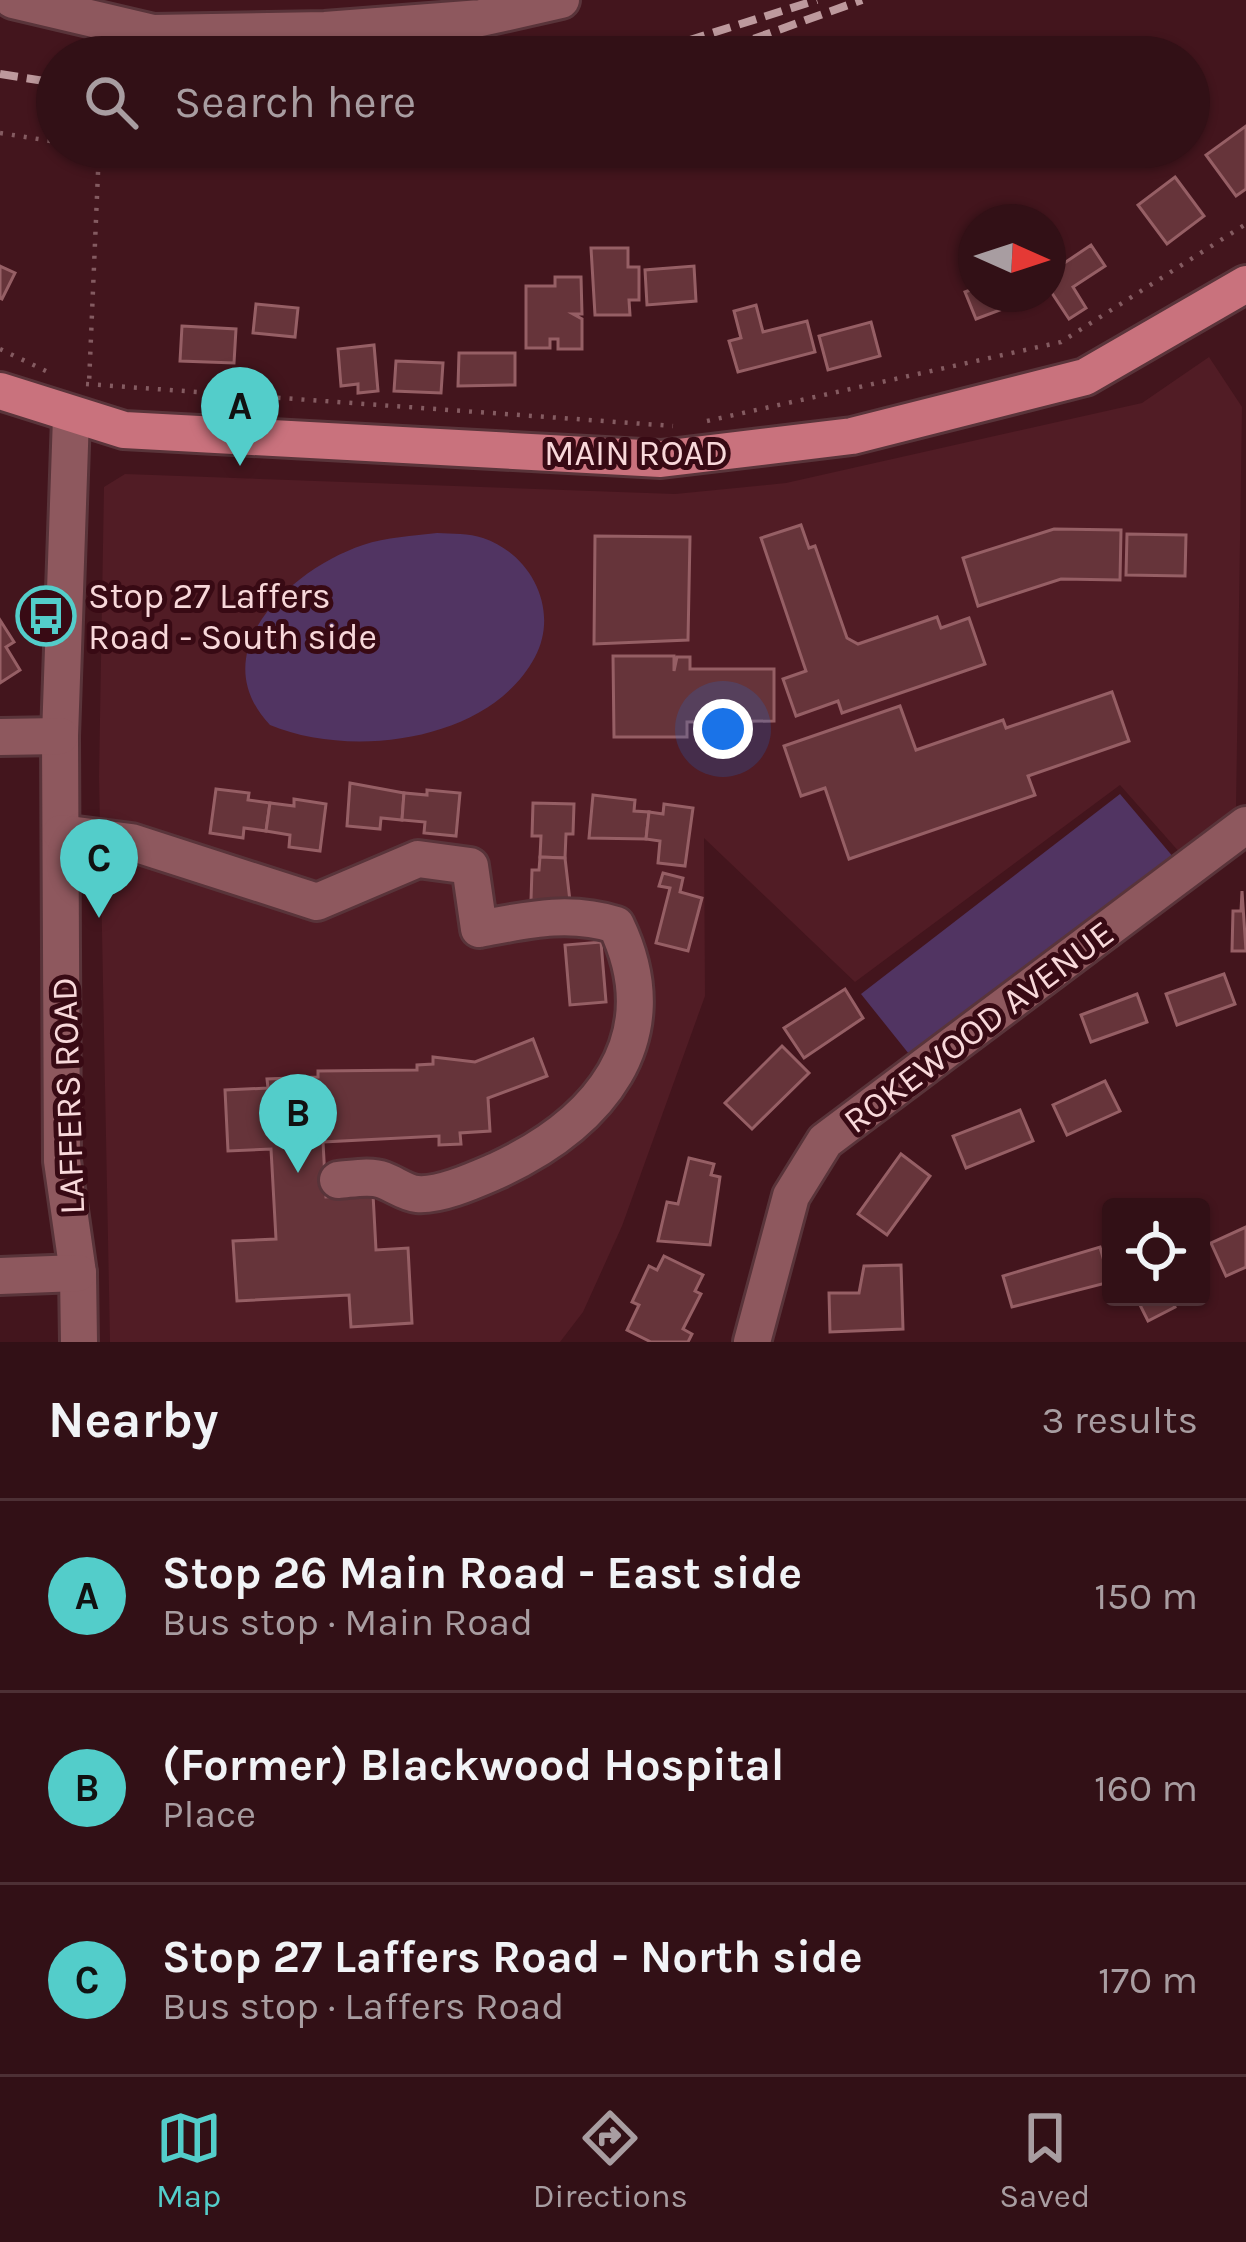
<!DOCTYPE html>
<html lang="en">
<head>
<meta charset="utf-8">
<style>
	:root { --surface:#321016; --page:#3d1e23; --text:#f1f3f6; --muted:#a89da1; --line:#4d3035; --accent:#53cdca }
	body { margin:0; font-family:Karla,sans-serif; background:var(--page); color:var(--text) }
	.controls { position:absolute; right:36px; bottom:36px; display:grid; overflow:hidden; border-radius:12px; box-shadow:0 3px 9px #0004 }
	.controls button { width:108px; height:108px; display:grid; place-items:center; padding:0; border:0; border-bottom:3px solid var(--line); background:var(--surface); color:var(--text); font:60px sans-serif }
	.compass { position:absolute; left:958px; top:204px; width:108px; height:108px; border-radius:50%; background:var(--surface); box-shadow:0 3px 9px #0004; rotate:93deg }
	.you { position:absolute; left:723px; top:729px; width:42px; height:42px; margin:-30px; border:9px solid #fff; border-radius:50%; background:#1a73e8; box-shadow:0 0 0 18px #1a73e833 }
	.badge { display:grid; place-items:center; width:78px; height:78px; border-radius:50%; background:var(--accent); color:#111; font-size:39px; font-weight:700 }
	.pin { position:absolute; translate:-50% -99px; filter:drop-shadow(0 3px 6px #0008) }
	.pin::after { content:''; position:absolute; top:63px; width:42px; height:36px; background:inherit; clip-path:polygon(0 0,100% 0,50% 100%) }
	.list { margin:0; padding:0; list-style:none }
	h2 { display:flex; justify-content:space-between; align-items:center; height:156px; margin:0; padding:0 48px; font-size:51px }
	h2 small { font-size:39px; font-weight:400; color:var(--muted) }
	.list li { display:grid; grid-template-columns:78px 1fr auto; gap:36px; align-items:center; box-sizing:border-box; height:192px; padding:0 48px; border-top:3px solid var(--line) }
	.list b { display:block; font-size:45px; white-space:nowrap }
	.list p { margin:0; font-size:39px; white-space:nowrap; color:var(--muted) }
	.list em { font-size:39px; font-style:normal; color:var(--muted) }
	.icon { flex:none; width:66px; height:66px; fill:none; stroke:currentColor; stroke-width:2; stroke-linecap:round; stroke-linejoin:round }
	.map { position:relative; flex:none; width:1246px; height:1342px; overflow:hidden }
	.search { position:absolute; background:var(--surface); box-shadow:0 3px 9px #0004; left:36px; right:36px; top:36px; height:132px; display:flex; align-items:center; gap:30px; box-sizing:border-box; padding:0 42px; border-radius:66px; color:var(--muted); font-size:45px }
	.sheet { height:732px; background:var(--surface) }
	nav { display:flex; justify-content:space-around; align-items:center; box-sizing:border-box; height:168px; border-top:3px solid var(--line); background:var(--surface); font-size:33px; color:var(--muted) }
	nav a { display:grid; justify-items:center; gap:6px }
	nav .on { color:var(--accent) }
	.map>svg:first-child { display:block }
	.built { fill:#511c25 }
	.green { fill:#513462 }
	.building { fill:#66343a; stroke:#965f65; stroke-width:3 }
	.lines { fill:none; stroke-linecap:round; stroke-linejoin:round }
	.minor-casing { stroke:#59343a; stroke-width:42 }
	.major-casing { stroke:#59343a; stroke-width:42 }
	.path { stroke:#845b61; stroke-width:4.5; stroke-dasharray:3 9; stroke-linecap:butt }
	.minor { stroke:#8e585e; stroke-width:36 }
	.major { stroke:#c9727d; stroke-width:36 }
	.rail { stroke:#bd999d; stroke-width:8; stroke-dasharray:18 9; stroke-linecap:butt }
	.labels { text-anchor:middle; stroke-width:10; stroke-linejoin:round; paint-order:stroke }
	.street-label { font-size:36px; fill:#f8d8da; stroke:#380a14 }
	.poi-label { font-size:36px; fill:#f8d8da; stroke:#380a14; text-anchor:start }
</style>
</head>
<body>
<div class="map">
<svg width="1246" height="1342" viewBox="0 0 1246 1342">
	<rect width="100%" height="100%" fill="#43151d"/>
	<polygon class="built" points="1209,357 1242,407 1236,809 1181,854 1120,785 855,982 704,838 705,996 622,1226 583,1312 560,1342 110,1342 99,777 104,487 125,474 675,494 786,483 1142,403"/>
	<g class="green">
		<path d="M437,533C452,534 469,533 483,538C531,554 560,610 535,657C490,742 351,759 270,725C201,652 291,569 363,545C386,537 413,536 437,533Z"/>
		<polygon points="1120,794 1174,858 913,1059 861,994"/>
	</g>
	<g class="building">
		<polygon points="1246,126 1246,189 1236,196 1206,155"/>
		<polygon points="1175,177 1204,216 1167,244 1138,205"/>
		<polygon points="1091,245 1105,266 1073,287 1086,308 1069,319 1048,287 1048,274"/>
		<polygon points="591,248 628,248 628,267 639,267 639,300 629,300 630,315 595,315"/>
		<polygon points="0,266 15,273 2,299 0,298"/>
		<polygon points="694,266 696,301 647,305 645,270"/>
		<polygon points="555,277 581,277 582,314 573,314 582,319 582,349 558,349 558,339 550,339 550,348 526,348 526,286 555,286"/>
		<polygon points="976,288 976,294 1032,298 976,319 965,292"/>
		<polygon points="256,304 298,308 295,337 253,333"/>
		<polygon points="756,305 763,332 807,321 815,352 738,372 729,341 741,338 734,311"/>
		<polygon points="871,322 880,356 828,370 819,336"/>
		<polygon points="182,326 236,329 234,363 180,361"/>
		<polygon points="374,345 378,391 358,393 358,384 341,386 338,349"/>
		<polygon points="459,353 515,353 515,385 458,386"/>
		<polygon points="396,361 443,363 441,393 394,391"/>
		<polygon points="801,525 809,548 815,546 847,638 858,644 937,617 941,628 969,618 985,664 842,713 838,701 796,716 783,679 806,671 761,538"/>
		<polygon points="1054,529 1121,530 1120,580 1061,579 978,606 963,558"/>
		<polygon points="1127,534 1186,535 1185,576 1126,575"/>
		<polygon points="595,536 690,537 688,640 594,644"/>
		<polygon points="0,620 14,642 6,647 20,670 0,683"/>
		<polygon points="613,656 674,656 674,671 677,657 690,657 690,669 774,669 774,721 687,722 687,737 614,737"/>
		<polygon points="1112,692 1129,741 1028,776 1035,795 849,859 825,788 801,796 784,746 900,706 916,750 1003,720 1006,728"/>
		<polygon points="350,783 404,793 402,820 381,818 380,829 347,826"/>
		<polygon points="216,789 249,793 248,800 270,803 266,831 244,828 243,838 210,833"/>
		<polygon points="427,790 460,793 456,836 424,833 425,822 402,820 404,793 427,795"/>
		<polygon points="593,795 635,800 634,811 649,812 646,839 589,838"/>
		<polygon points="294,799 326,804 320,851 289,847 290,835 266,831 270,803 294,806"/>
		<polygon points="533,803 574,804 573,834 566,834 565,858 540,857 541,836 532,836"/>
		<polygon points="664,804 693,808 685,866 658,863 660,841 646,839 649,812 663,814"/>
		<polygon points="540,857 565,858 570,901 531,900 532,870 539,870"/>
		<polygon points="663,873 683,878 680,892 702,898 688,951 656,943 670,888 659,886"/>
		<polygon points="1242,891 1246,951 1232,951 1233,911 1241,911"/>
		<polygon points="601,942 606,1002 570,1005 565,945"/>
		<polygon points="1224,974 1235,1004 1177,1025 1166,994"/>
		<polygon points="845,989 863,1018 804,1058 784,1028"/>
		<polygon points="1137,994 1147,1022 1091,1042 1081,1015"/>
		<polygon points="533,1039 547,1076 488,1098 490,1131 460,1133 461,1144 439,1145 439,1136 323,1142 326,1197 373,1194 376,1250 408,1248 412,1323 351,1327 349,1295 237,1301 233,1241 276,1239 271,1149 228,1151 225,1090 268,1088 267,1079 318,1077 318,1071 417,1070 417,1065 433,1064 433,1057 475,1062"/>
		<polygon points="782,1046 809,1073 752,1129 725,1103"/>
		<polygon points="1105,1081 1120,1111 1067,1135 1053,1105"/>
		<polygon points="1020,1110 1033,1141 966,1168 953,1136"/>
		<polygon points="901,1154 930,1176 887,1235 858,1214"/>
		<polygon points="689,1158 714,1164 711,1175 720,1177 710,1245 658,1241 667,1202 678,1204"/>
		<polygon points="1246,1227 1246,1267 1226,1276 1211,1243"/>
		<polygon points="1100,1247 1110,1282 1012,1307 1003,1276"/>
		<polygon points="664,1256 703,1275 695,1291 701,1294 683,1329 692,1334 688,1342 651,1342 627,1330 639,1305 632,1302 649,1266 657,1270"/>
		<polygon points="901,1265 903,1329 830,1332 829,1293 859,1293 864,1266"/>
		<polygon points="1136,1297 1170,1297 1175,1307 1148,1321"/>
	</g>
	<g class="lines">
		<g class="minor-casing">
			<g id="minor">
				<polyline points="13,0 153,33 325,30 481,18 561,0"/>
				<polyline points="71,417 60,736 62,1161 78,1273 79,1342"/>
				<polyline points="0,737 60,736"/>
				<path d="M61,833L131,842L317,902L418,859L470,866L479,929C527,920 569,910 616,925C671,1040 598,1124 496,1171C475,1180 440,1196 417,1194C406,1193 394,1184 383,1180C370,1175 352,1179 338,1180"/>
				<polyline points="0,1276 78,1273"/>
				<polyline points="752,1342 791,1196 825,1141 1246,825"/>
			</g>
		</g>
		<g class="major-casing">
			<polyline id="major" points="0,391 124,430 661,459 852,436 1085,377 1246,284"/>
		</g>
		<g class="path">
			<polyline points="0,133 57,142"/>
			<polyline points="86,147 99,149 89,384"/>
			<polyline points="0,349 46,371"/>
			<polyline points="86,384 673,426"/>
			<polyline points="707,421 1061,342 1246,224"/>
		</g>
		<use href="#minor" class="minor"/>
		<use href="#major" class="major"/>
		<g class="rail">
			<polyline points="636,57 817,0"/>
			<polyline points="703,57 862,0"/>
			<polyline points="0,74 57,83"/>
		</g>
	</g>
	<defs>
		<g id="bus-ring" transform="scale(3)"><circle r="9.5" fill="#380a14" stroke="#53cdca" stroke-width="1.5"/><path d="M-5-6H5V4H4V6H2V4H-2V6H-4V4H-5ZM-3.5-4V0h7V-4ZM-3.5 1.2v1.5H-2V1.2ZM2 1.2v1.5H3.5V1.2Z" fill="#53cdca"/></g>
	</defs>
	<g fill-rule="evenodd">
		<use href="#bus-ring" x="46" y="616"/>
	</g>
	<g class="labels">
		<g class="street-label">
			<text x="636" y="465">MAIN ROAD</text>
			<text transform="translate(978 1026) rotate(-37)" y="13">ROKEWOOD AVENUE</text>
			<text transform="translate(67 1096) rotate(-92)" y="13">LAFFERS ROAD</text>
		</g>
		<g class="poi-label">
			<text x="88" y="608">Stop 27 Laffers<tspan x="88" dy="41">Road - South side</tspan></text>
		</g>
	</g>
</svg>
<div class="controls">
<button><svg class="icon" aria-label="locate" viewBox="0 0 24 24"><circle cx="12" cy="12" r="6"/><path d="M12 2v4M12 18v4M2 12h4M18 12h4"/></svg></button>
</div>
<svg class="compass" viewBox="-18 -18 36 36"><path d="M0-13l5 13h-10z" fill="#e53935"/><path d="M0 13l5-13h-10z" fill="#a89da1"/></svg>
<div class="you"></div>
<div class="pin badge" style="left:240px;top:466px">A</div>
<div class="pin badge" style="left:298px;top:1173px">B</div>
<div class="pin badge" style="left:99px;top:918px">C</div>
<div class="search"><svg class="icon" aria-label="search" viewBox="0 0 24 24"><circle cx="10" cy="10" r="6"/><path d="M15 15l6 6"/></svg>Search here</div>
</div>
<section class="sheet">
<h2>Nearby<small>3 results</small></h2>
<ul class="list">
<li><span class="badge">A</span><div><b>Stop 26 Main Road - East side</b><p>Bus stop · Main Road</p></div><em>150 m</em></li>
<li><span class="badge">B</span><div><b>(Former) Blackwood Hospital</b><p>Place</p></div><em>160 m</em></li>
<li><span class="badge">C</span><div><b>Stop 27 Laffers Road - North side</b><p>Bus stop · Laffers Road</p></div><em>170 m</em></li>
</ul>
</section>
<nav>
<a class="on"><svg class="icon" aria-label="map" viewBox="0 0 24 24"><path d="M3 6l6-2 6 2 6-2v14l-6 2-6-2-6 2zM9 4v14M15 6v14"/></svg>Map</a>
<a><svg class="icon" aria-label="directions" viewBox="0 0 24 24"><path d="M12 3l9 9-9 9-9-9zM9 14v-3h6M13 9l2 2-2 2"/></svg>Directions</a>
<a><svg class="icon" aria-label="saved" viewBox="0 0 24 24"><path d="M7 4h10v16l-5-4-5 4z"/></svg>Saved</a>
</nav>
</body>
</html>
